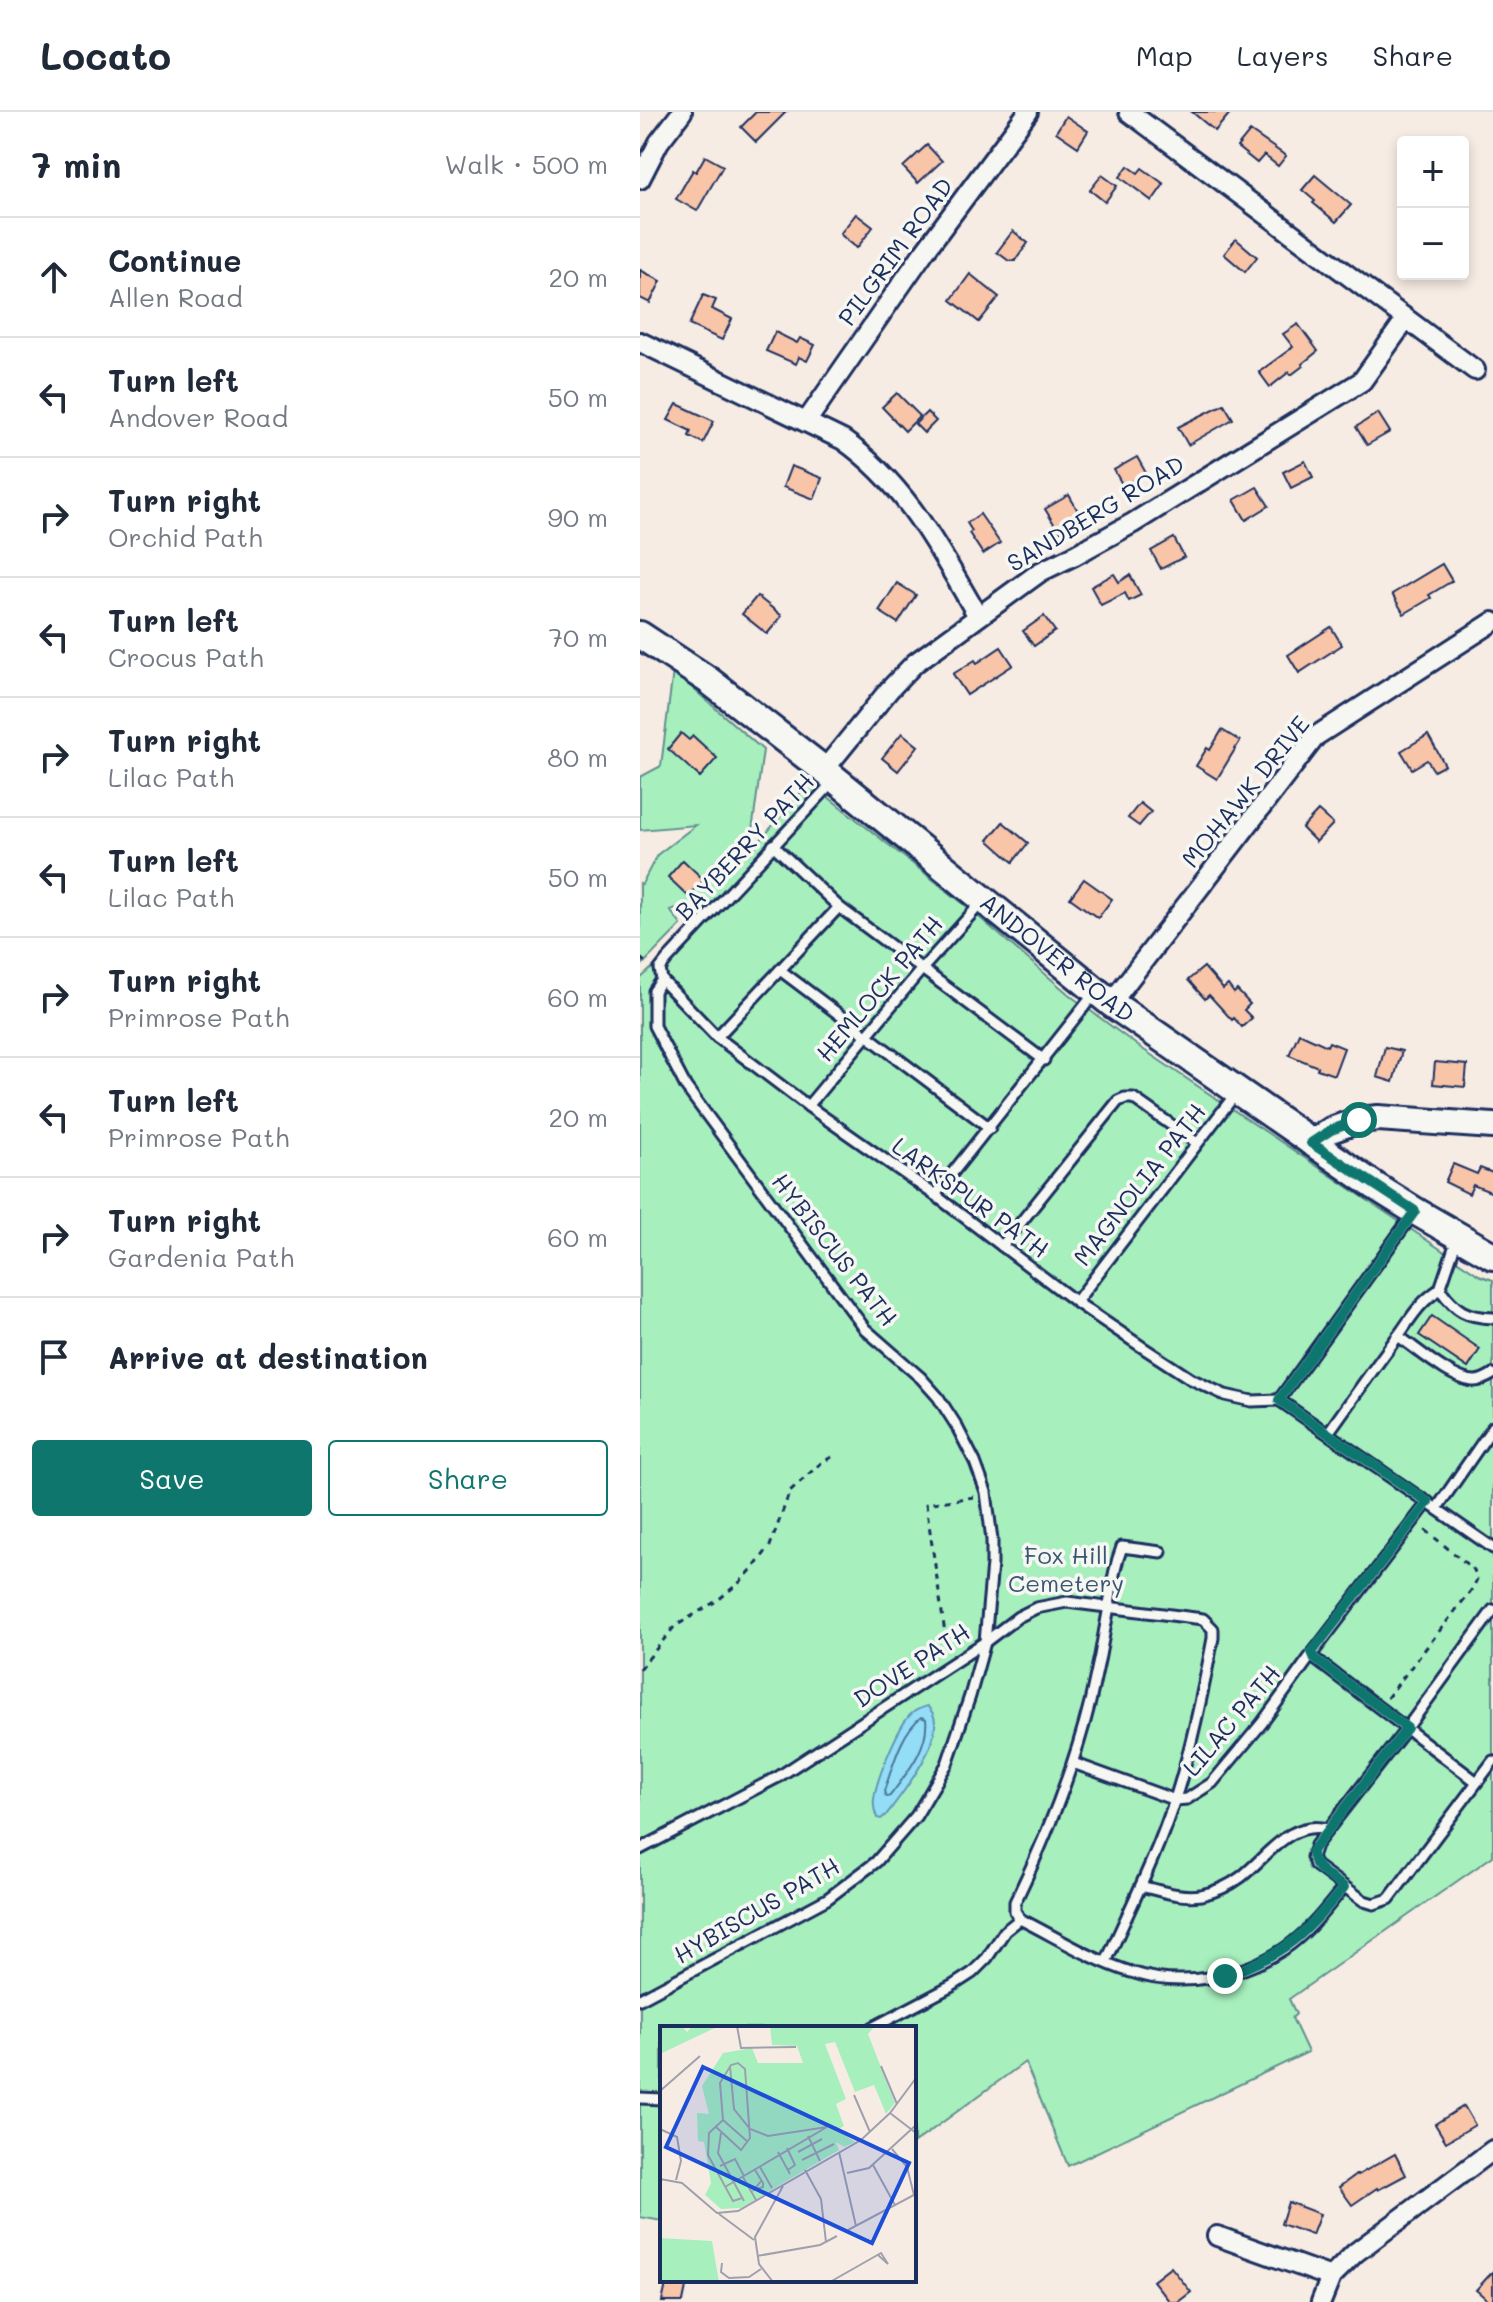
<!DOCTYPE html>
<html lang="en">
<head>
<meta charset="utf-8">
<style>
	:root { --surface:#fff; --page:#f2f2f3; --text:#1f2937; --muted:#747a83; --line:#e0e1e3; --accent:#0f766e }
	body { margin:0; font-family:Mali,sans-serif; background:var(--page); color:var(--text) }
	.controls { position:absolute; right:24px; top:24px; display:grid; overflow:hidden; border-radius:8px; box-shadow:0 4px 12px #0003 }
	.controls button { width:72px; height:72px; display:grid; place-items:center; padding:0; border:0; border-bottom:2px solid var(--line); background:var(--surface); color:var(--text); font:40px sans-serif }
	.stop { position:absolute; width:24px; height:24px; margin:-18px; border:6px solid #0f766e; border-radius:50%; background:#fff }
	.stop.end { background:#0f766e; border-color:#fff; box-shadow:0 2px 8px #0008 }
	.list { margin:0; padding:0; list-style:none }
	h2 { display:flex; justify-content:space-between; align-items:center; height:104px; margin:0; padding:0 32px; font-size:34px }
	h2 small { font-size:26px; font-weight:400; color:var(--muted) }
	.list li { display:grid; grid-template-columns:52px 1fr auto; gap:24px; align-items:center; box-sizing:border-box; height:120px; padding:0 32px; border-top:2px solid var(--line) }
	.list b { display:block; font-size:30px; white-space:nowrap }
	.list p { margin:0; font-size:26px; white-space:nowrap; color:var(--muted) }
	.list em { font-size:26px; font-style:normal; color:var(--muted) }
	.actions { display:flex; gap:16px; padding:24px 32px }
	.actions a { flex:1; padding:18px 0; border:2px solid var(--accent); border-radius:8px; text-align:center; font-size:28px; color:var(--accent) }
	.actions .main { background:var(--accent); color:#fff }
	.icon { flex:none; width:44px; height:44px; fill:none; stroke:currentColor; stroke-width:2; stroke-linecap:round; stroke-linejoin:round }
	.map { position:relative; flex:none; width:853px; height:2190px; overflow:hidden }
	header { display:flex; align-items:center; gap:48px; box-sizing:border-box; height:112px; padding:0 40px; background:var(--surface); border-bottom:2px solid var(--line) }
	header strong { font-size:38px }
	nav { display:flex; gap:44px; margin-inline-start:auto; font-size:28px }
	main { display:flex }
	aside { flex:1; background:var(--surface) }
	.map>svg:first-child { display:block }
	.green { fill:#a7f0be; stroke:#61908e; stroke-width:2 }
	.water { fill:#94ddf6; stroke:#6497b9; stroke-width:2 }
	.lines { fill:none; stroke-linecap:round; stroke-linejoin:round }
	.shore { stroke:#4b759b; stroke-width:2 }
	.building { fill:#f9c5a9; stroke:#1b2f5e; stroke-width:2 }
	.service-casing { stroke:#1b2f5e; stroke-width:15 }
	.minor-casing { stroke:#1b2f5e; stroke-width:24 }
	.tertiary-casing { stroke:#1b2f5e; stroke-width:30 }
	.secondary-casing { stroke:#1b2f5e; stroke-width:32 }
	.path { stroke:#1b2f5e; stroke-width:3; stroke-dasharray:6 6; stroke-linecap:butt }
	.service { stroke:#f6f6f2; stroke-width:9 }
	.minor { stroke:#f6f6f2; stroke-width:18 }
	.tertiary { stroke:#f6f6f2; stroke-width:24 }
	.secondary { stroke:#f6f6f2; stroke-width:26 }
	.route { stroke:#0f766e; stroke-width:10 }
	.labels { text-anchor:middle; stroke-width:7; stroke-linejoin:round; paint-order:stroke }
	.street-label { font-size:24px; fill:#1b2f5e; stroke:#f6f6f2 }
	.park-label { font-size:24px; fill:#375671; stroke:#f6f6f2 }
	.inset-road { fill:none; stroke:#9fa0ae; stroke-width:2 }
	.view { fill:#1d4ed8; fill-opacity:0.15; stroke:#1d4ed8; stroke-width:4 }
	.inset-edge { fill:none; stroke:#1b2f5e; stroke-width:4 }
</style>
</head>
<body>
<header>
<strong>Locato</strong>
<nav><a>Map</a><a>Layers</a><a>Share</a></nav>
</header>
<main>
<aside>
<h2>7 min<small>Walk · 500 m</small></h2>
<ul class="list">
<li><svg class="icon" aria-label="ahead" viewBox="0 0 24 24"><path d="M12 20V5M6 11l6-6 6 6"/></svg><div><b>Continue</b><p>Allen Road</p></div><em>20 m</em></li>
<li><svg class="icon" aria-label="left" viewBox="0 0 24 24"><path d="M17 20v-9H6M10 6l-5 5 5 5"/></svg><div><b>Turn left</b><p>Andover Road</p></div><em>50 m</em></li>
<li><svg class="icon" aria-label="right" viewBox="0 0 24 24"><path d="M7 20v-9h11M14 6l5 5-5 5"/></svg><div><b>Turn right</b><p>Orchid Path</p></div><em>90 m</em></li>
<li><svg class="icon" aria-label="left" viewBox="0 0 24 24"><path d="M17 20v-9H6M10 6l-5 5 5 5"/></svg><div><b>Turn left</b><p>Crocus Path</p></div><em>70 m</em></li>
<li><svg class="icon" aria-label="right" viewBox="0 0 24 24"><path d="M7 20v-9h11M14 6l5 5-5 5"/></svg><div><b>Turn right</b><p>Lilac Path</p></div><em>80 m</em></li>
<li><svg class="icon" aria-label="left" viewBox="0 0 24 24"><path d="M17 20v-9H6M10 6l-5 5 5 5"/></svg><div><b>Turn left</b><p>Lilac Path</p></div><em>50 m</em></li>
<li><svg class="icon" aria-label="right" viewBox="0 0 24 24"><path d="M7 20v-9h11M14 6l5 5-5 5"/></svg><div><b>Turn right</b><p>Primrose Path</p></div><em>60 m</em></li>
<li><svg class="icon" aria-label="left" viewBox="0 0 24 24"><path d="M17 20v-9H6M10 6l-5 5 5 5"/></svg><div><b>Turn left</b><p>Primrose Path</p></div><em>20 m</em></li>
<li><svg class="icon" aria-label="right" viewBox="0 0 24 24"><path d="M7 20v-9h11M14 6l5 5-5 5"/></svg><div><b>Turn right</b><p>Gardenia Path</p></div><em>60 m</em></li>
<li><svg class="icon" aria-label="arrive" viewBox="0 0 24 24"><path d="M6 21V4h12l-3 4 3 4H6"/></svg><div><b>Arrive at destination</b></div></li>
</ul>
<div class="actions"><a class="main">Save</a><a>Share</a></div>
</aside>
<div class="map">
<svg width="853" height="2190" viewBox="0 0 853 2190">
	<rect width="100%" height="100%" fill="#f7ece3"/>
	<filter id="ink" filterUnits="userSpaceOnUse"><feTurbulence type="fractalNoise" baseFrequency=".0125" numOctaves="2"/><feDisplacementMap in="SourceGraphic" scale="16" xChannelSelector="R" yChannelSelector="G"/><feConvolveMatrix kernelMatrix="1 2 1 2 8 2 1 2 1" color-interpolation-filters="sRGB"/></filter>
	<g filter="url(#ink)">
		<polygon class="green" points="33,559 123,638 109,742 169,670 325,793 432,885 498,934 839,1163 853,1168 853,1744 649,1887 656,1902 652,1906 668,1940 428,2054 385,1950 274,2031 274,1916 22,1916 22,2109 0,2105 0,867 23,846 60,803 43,794 30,798 41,813 0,855 0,771 2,772 17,743 56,713 0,718 0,665 21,654"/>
		<path class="water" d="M287,1594C315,1617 263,1680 247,1702L241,1707L237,1706C234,1699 233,1694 234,1687C236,1668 257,1617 270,1603C275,1598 280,1596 287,1594Z"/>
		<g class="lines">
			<path class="shore" d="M281,1605L286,1607C289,1636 266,1662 250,1684L246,1685L244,1679C253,1655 260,1622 281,1605Z"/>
		</g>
		<g class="building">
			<polygon points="116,0 146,0 116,30 101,15"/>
			<polygon points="552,0 591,0 575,19"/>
			<polygon points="426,4 448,19 438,35 416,20"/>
			<polygon points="610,19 646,44 638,54 624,43 617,51 597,35"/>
			<polygon points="287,33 302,49 278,71 263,55"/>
			<polygon points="65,44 83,54 57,99 36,87 53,58 56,60"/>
			<polygon points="488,54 498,61 502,56 524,72 512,89 480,65"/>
			<polygon points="462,63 477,74 465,90 450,78"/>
			<polygon points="675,63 711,93 696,110 673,91 675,89 662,78"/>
			<polygon points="216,102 233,115 217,136 200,122"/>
			<polygon points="373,119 388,131 375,149 369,149 357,140"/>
			<polygon points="596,127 617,145 605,160 584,142"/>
			<polygon points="0,158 21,169 10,191 0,186"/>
			<polygon points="330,162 359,185 339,210 311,188"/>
			<polygon points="63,183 76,188 72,197 92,207 82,228 49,213"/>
			<polygon points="658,212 678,239 662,252 663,254 651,263 649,260 630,275 619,260 653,235 643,222"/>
			<polygon points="135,220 157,231 160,226 175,233 167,249 159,245 156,252 126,239"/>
			<polygon points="257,281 280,304 265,319 242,295"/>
			<polygon points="37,292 74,309 63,331 49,324 51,319 28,308"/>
			<polygon points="584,292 593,307 548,333 538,315"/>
			<polygon points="287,300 296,309 284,321 275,312"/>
			<polygon points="738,301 750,320 727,333 716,315"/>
			<polygon points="497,345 506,361 483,374 474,358"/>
			<polygon points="665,349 673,365 651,376 643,360"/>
			<polygon points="151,354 182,366 174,387 143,375"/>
			<polygon points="617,375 629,394 606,408 594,388"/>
			<polygon points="429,383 442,406 419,420 405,397"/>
			<polygon points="340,402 360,431 343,442 329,421 332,419 327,411"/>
			<polygon points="534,426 544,445 521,457 511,439"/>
			<polygon points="802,452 812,469 789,483 791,486 764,502 752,482"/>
			<polygon points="474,462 479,470 490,463 501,483 489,489 485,481 461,493 451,475"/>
			<polygon points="257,471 276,483 258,511 239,499"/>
			<polygon points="117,484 142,504 127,522 102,502"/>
			<polygon points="404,504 415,519 394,534 383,519"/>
			<polygon points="691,515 702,533 659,561 648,543"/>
			<polygon points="361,535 373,553 327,583 313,562 335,548 337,551"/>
			<polygon points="582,618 600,629 577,667 556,654 567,636 570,638"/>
			<polygon points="41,621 49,628 53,624 77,646 60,665 28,637"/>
			<polygon points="262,621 278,634 258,659 242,646"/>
			<polygon points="788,623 805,653 794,659 787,648 772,657 761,639"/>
			<polygon points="500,691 511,700 499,714 488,706"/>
			<polygon points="678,699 693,712 676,730 662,716"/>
			<polygon points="363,710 388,731 373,750 348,728"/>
			<polygon points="43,748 64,768 48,784 28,765"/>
			<polygon points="444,767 472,787 458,806 430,786"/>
			<polygon points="564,855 583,877 588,873 594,881 597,878 610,892 604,898 612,906 602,915 594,906 592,908 569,883 565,887 548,868"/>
			<polygon points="659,921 687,934 689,930 704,936 694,963 677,957 678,955 649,943"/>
			<polygon points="745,935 762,939 753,970 737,965"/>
			<polygon points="795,950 827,953 825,975 793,972"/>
			<polygon points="813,1052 837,1062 840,1056 853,1061 853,1081 833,1073 829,1082 805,1070"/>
			<polygon points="792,1204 840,1237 828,1256 779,1223"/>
			<polygon points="824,1994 835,2013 806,2030 795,2012"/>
			<polygon points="755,2042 766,2063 738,2078 737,2076 712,2093 699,2075 717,2062 718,2063"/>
			<polygon points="648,2090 680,2102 672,2123 641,2112"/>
			<polygon points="531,2155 551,2180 538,2190 530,2190 513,2169"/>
			<polygon points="853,2159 853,2190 850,2190 836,2178"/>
			<polygon points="27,2168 47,2171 43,2190 22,2190"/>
		</g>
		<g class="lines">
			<g class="service-casing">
				<g id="service">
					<polyline points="133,733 199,795 404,948"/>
					<polyline points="140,858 350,1016"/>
					<polyline points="22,868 77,925 168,994 295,1083 436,1190 502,1235 551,1267 585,1283 612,1289 639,1288"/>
					<polyline points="22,868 20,857 27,848 193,670"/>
					<polyline points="77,925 199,795"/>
					<polyline points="168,994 281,858 343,789"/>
					<polyline points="295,1083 454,882"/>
					<polyline points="362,1134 478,989 485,986 493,986 557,1031"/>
					<polyline points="800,1177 817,1127"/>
					<polyline points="436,1190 597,980"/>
					<path d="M758,1224C776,1236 813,1269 835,1269C841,1269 848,1265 853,1262"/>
					<polyline points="639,1288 853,1436"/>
					<polyline points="639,1288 773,1102"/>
					<path d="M688,1321C710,1290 732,1259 755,1228C772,1206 775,1194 800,1177C816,1199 826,1205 853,1206"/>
					<polyline points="788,1390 672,1542 675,1547 837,1670"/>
					<polyline points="797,1396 853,1315"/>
					<polyline points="853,1498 767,1616 676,1733 672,1745 675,1753 724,1789 734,1792 749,1787 853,1649"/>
					<polyline points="433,1651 535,1688 547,1687 572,1671 622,1611 672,1542"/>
					<path d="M0,1737L138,1665L345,1530L378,1505L396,1496L427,1490L563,1507L573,1517V1526C563,1580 552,1634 535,1687C517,1743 490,1796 466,1850"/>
					<path d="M501,1774C521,1779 540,1786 561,1783C575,1780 589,1774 601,1765C627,1745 650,1707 688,1717"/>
					<path d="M380,1807L375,1799V1790C406,1726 433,1659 450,1590C457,1560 463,1530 468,1500C472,1476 473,1458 482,1435L521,1440"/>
					<path d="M380,1807C416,1825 452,1848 491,1860C541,1877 600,1866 644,1837C668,1821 686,1797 704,1775"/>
					<polyline points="0,1887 187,1787 236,1750 276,1704 307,1652 330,1584 345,1530 352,1452 352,1428 346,1380 335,1350 316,1313 298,1285 281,1266 225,1217 46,975 14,914 14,879 22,868"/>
					<polyline points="232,1916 312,1874 332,1861 347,1846 365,1819 380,1807"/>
					<polyline points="0,1986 22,1987"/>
				</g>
			</g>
			<g class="minor-casing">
				<g id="minor">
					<polyline points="489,0 835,258"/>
					<polyline points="0,67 19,30 42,0"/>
					<path d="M0,230L203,328C268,374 299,438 338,504"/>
					<polyline points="166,310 284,140 388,0"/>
					<polyline points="184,658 249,578 275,551 400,460 433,444 493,411 722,269 766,207"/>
					<polyline points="471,891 676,624 853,510"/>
					<polyline points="577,2124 691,2165"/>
					<polyline points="681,2190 691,2165 715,2141 853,2038"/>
				</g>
			</g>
			<g class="tertiary-casing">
				<polyline id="tertiary" points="671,1031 691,1018 719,1008 738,1006 853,1014"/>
			</g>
			<g class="secondary-casing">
				<g id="secondary">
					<path id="s1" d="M0,523L68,568L184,658L471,891L735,1074L775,1099L853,1144"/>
				</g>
			</g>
			<g class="path">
				<polyline points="0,846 9,853"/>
				<polyline points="306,1528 286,1392 334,1385"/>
				<polyline points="0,1557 34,1515 78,1488 100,1470 115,1454 130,1434 150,1379 182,1350 194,1344"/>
				<polyline points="747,1586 833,1476 837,1467 834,1458 828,1453 783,1416"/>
			</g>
			<use href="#service" class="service"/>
			<use href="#minor" class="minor"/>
			<use href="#tertiary" class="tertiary"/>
			<use href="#secondary" class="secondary"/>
		</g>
	</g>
	<g class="lines" filter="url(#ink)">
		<path class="route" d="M585,1864C645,1842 664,1824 704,1775C691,1765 672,1757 672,1739L767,1616L675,1547L672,1540L788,1390L639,1288L775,1099L671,1031L691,1018L719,1008"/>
	</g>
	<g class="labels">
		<g class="street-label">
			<text transform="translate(256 140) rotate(-54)" y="8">PILGRIM ROAD</text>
			<text transform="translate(456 402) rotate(-31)" y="8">SANDBERG ROAD</text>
			<text transform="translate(606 680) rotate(-51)" y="8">MOHAWK DRIVE</text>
			<text transform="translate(105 735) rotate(-47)" y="8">BAYBERRY PATH</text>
			<text dy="8" stroke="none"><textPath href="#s1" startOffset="528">ANDOVER ROAD</textPath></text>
			<text transform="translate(240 877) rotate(-50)" y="8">HEMLOCK PATH</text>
			<text transform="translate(500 1073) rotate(-52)" y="8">MAGNOLIA PATH</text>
			<text transform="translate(330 1086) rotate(36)" y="8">LARKSPUR PATH</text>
			<text transform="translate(194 1138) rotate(52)" y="8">HYBISCUS PATH</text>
			<text transform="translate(272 1554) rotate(-33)" y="8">DOVE PATH</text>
			<text transform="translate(592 1609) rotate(-50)" y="8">LILAC PATH</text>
			<text transform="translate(117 1799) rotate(-30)" y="8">HYBISCUS PATH</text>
		</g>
		<g class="park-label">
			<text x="426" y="1452">Fox Hill<tspan x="426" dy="28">Cemetery</tspan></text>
		</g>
	</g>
	<g transform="translate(20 1914)">
		<rect width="256" height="256" fill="#f7ece3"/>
		<path d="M0,0H22L27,6L32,0H59L0,28ZM110,0H215L208,8L235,77L226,88L214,59L195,66L175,16L165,18L186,73L176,78L184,100L177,104L195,116L184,121L176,116L179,124L81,182L61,183L45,169L51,157L44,116L38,115L37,87L49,88L42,60L63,27L92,22L98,37H143L137,20L112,19ZM0,212L52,215L59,256H0Z" fill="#a7f0be"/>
		<path class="inset-road" d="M77,0L81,22L136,21M70,40L74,83L90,103L108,110L167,101M221,40L237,78M0,65L40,30M194,69L210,106M230,87L256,107M63,94L49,107L48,129L73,175L82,172M63,94L88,116M55,100L81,124L90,112L85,43L78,37L71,39L60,57L63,94M0,103L17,111L21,135L16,154M61,107L58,127L84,175M148,110L160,135M127,122L135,139L128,144M118,126L130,148M138,126L162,113M179,126L196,200M142,134L174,118M213,139L235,179M60,140L75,133L84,150M100,141L112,162M95,144L103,157V161L94,164L101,155M145,144L161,173L166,216M187,147L209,142L256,99M83,151L96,174M0,153L22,157L57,187L78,185L201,114L230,87L256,52M65,161L167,101M59,188L94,214M188,204L254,169L247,141L232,123M97,230L160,219L177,210M62,237L61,246L69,252L89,251L101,243M113,256L99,238L95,211L123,160M170,256L221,227L228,238L218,229"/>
		<path class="view" d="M43,41L249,137L212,217L6,121Z"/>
		<rect width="256" height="256" class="inset-edge"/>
	</g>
</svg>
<div class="controls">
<button>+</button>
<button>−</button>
</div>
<div class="stop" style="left:719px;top:1008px"></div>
<div class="stop end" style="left:585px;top:1864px"></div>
</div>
</main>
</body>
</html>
